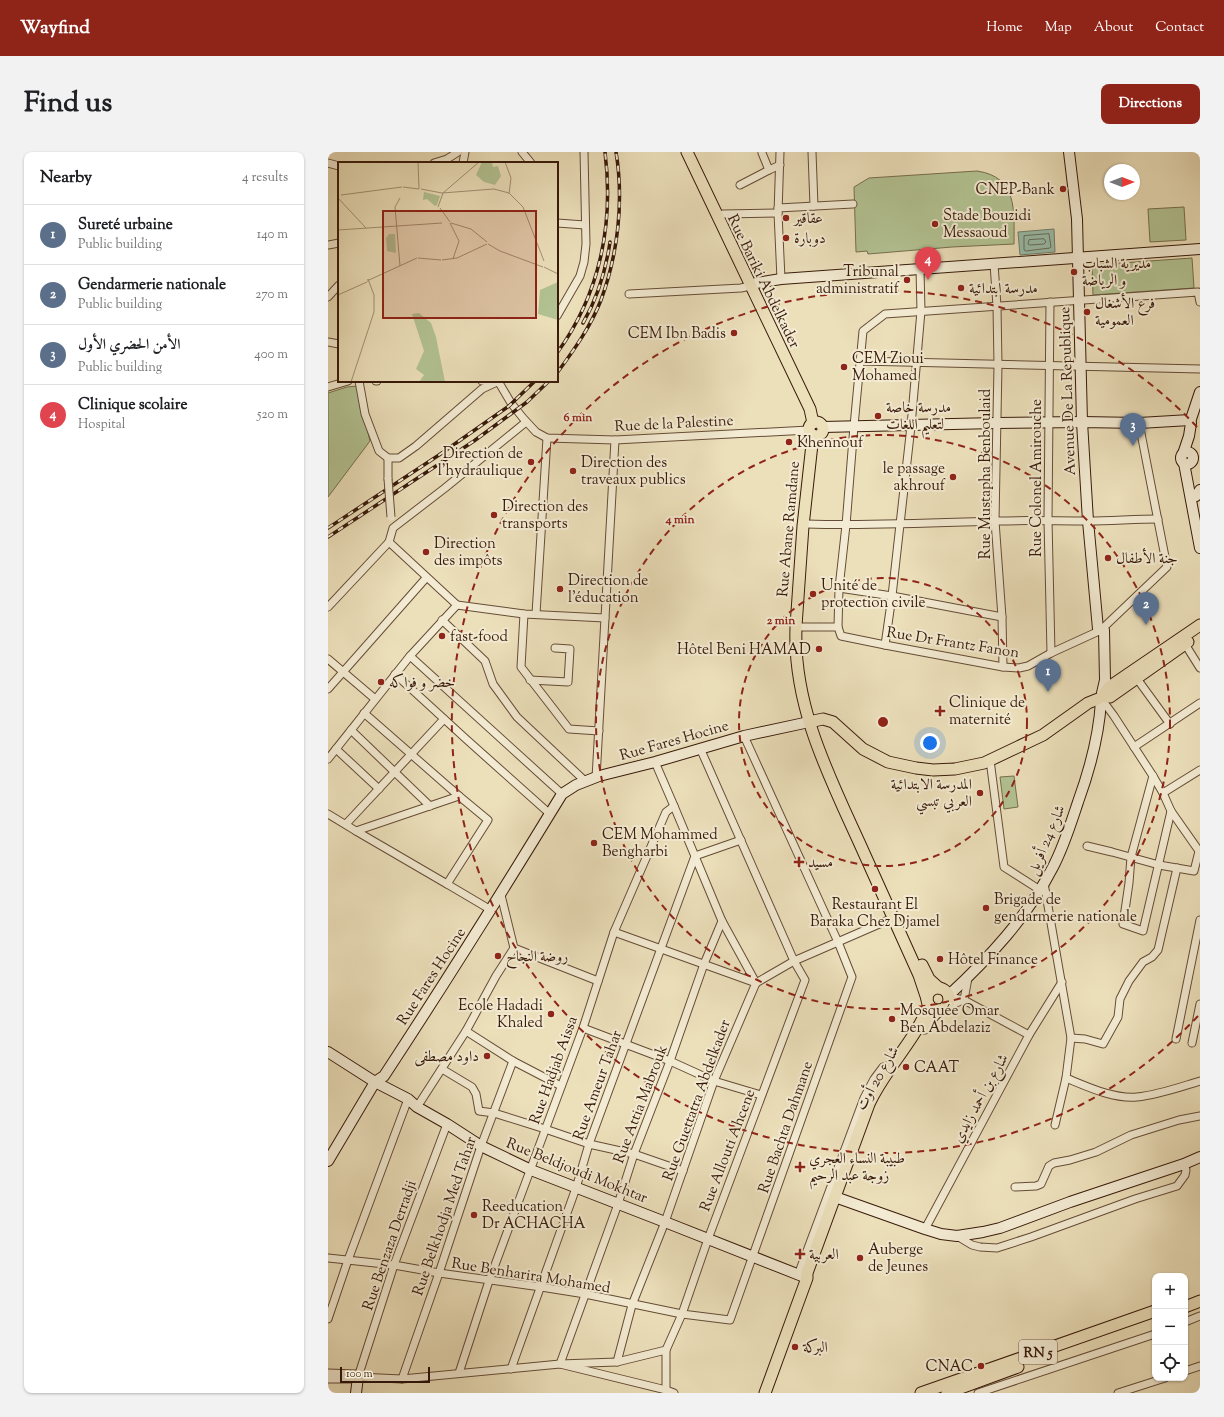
<!DOCTYPE html>
<html lang="en">
<head>
<meta charset="utf-8">
<style>
	:root { --surface:#fff; --page:#f2f2f2; --text:#202124; --muted:#757577; --line:#e0e0e0; --accent:#8f2418 }
	body { margin:0; font-family:"Sorts Mill Goudy",Amiri,serif; background:var(--page); color:var(--text) }
	.controls { position:absolute; right:12px; bottom:12px; display:grid; overflow:hidden; border-radius:8px; box-shadow:0 1px 3px #0004 }
	.controls button { width:36px; height:36px; display:grid; place-items:center; padding:0; border:0; border-bottom:1px solid var(--line); background:var(--surface); color:var(--text); font:20px sans-serif }
	.compass { position:absolute; left:776px; top:12px; width:36px; height:36px; border-radius:50%; background:var(--surface); box-shadow:0 1px 3px #0004; rotate:90deg }
	.scale { position:absolute; left:12px; bottom:10px; width:90px; box-sizing:border-box; padding-left:4px; border:2px solid #381a0a; border-top:0; font-size:11px; line-height:14px; white-space:nowrap; color:#381a0a; -webkit-text-stroke:3px #f3ebd3; paint-order:stroke }
	.you { position:absolute; left:602px; top:591px; width:14px; height:14px; margin:-10px; border:3px solid #fff; border-radius:50%; background:#1a73e8; box-shadow:0 0 0 6px #1a73e833 }
	.badge { display:grid; place-items:center; width:26px; height:26px; border-radius:50%; background:var(--accent); color:#fff; font-size:13px; font-weight:700 }
	.pin { position:absolute; translate:-50% -33px; filter:drop-shadow(0 1px 2px #0008) }
	.pin::after { content:''; position:absolute; top:21px; width:14px; height:12px; background:inherit; clip-path:polygon(0 0,100% 0,50% 100%) }
	.list { margin:0; padding:0; list-style:none }
	h2 { display:flex; justify-content:space-between; align-items:center; height:52px; margin:0; padding:0 16px; font-size:17px }
	h2 small { font-size:13px; font-weight:400; color:var(--muted) }
	.list li { display:grid; grid-template-columns:26px 1fr auto; gap:12px; align-items:center; box-sizing:border-box; height:60px; padding:0 16px; border-top:1px solid var(--line) }
	.list b { display:block; font-size:15px; white-space:nowrap }
	.list p { margin:0; font-size:13px; white-space:nowrap; color:var(--muted) }
	.list em { font-size:13px; font-style:normal; color:var(--muted) }
	.icon { flex:none; width:22px; height:22px; fill:none; stroke:currentColor; stroke-width:2; stroke-linecap:round; stroke-linejoin:round }
	.map { position:relative; flex:none; width:872px; height:1241px; overflow:hidden; border-radius:8px }
	header { display:flex; align-items:center; gap:24px; box-sizing:border-box; height:56px; padding:0 20px; background:var(--accent); color:#fff }
	header strong { font-size:19px }
	nav { display:flex; gap:22px; margin-inline-start:auto; font-size:14px }
	.intro { display:flex; align-items:center; justify-content:space-between; box-sizing:border-box; height:96px; padding:0 24px }
	h1 { margin:0; font-size:28px }
	.button { padding:10px 18px; border-radius:8px; background:var(--accent); color:#fff; font-size:14px; font-weight:700 }
	main { display:flex; gap:24px; padding:0 24px }
	aside { flex:1; background:var(--surface); border-radius:8px; box-shadow:0 1px 3px #0004 }
	.map>svg:first-child { display:block }
	.green { fill:#b3c393; stroke:#766e4e }
	.water { fill:#99beab; stroke:#727c6b }
	.lines { fill:none; stroke-linecap:round; stroke-linejoin:round }
	.shore { stroke:#686c5a; stroke-width:1 }
	.street-casing { stroke:#654c36; stroke-width:9 }
	.secondary-casing { stroke:#381a0a; stroke-width:12 }
	.primary-casing { stroke:#381a0a; stroke-width:13 }
	.street { stroke:#f3ebd3; stroke-width:7 }
	.secondary { stroke:#f3ebd3; stroke-width:10 }
	.primary { stroke:#ece0bb; stroke-width:11 }
	.rail-casing { stroke:#381a0a; stroke-width:3.5 }
	.rail { stroke:#f3ebd3; stroke-width:2; stroke-dasharray:6; stroke-linecap:butt }
	.street-bridge-casing { stroke:#654c36; stroke-width:9; stroke-linecap:butt }
	.street-bridge { stroke:#f3ebd3; stroke-width:7 }
	.ring { fill:none; stroke:#8f2418; stroke-width:2; stroke-dasharray:7 5 }
	.poi-dot { fill:#8f2418; stroke:#f3ebd3; stroke-width:1.5 }
	.labels { text-anchor:middle; stroke-width:4; stroke-linejoin:round; paint-order:stroke }
	.shield { fill:#f3ebd3; stroke:#705946; stroke-width:1 }
	.shield-label { font-size:14px; font-weight:bold; fill:#381a0a }
	.poi-label { font-size:15px; fill:#381a0a; stroke:#f3ebd3; text-anchor:start }
	.street-label { font-size:15px; fill:#381a0a; stroke:#f3ebd3 }
	.inset-road { fill:none; stroke:#a49174; stroke-width:1 }
	.view { fill:#8f2418; fill-opacity:0.15; stroke:#8f2418; stroke-width:2 }
	.inset-edge { fill:none; stroke:#381a0a; stroke-width:2 }
	.centre { fill:#8f2418; stroke:#f3ebd3; stroke-width:2 }
	.ring-label { font-size:12px; text-anchor:middle; font-weight:bold; fill:#8f2418; stroke:#f3ebd3; stroke-width:4; stroke-linejoin:round; paint-order:stroke }
</style>
</head>
<body>
<header>
<strong>Wayfind</strong>
<nav><a>Home</a><a>Map</a><a>About</a><a>Contact</a></nav>
</header>
<div class="intro"><h1>Find us</h1><a class="button">Directions</a></div>
<main>
<aside>
<h2>Nearby<small>4 results</small></h2>
<ul class="list">
<li><span class="badge" style="background:#5c6f8a">1</span><div><b>Sureté urbaine</b><p>Public building</p></div><em>140 m</em></li>
<li><span class="badge" style="background:#5c6f8a">2</span><div><b>Gendarmerie nationale</b><p>Public building</p></div><em>270 m</em></li>
<li><span class="badge" style="background:#5c6f8a">3</span><div><b>الأمن الحضري الأول</b><p>Public building</p></div><em>400 m</em></li>
<li><span class="badge" style="background:#e0444e">4</span><div><b>Clinique scolaire</b><p>Hospital</p></div><em>520 m</em></li>
</ul>
</aside>
<div class="map">
<svg width="872" height="1241" viewBox="0 0 872 1241">
	<rect width="100%" height="100%" fill="#ece0bb"/>
	<filter id="stains"><feTurbulence type="fractalNoise" baseFrequency=".005" numOctaves="4"/><feColorMatrix values="0 0 0 0 .2 0 0 0 0 .09 0 0 0 0 .02 0 0 0 .5 -.17"/></filter>
	<radialGradient id="worn" r=".72"><stop offset=".6" stop-color="#630" stop-opacity="0"/><stop offset="1" stop-color="#630" stop-opacity=".3"/></radialGradient>
	<g class="green">
		<path d="M649,19C690,25 686,59 686,92L624,95L540,102L539,99L528,100L526,35L541,26Z"/>
		<polygon points="856,55 858,88 822,90 820,57"/>
		<polygon points="864,106 866,136 765,143 764,113"/>
		<polygon points="29,234 42,289 0,345 0,241 19,235"/>
		<polygon points="686,624 690,655 676,657 672,625"/>
	</g>
	<polygon class="water" points="726,77 727,100 692,103 690,80"/>
	<g class="lines">
		<g class="shore">
			<polygon points="721,82 723,95 722,96 698,99 696,98 696,84"/>
			<polygon points="716,87 718,90 716,92 702,93 700,92 701,88"/>
		</g>
		<g class="street-casing">
			<g id="street">
				<polyline points="194,0 203,11"/>
				<polyline points="452,0 450,61 453,127"/>
				<polyline points="484,0 486,54"/>
				<polyline points="434,1 441,18 452,13"/>
				<polyline points="0,11 11,14"/>
				<polyline points="106,11 119,7 130,0"/>
				<polyline points="135,11 137,0"/>
				<polyline points="412,33 441,18"/>
				<polyline points="450,56 525,52"/>
				<polyline points="395,62 450,61"/>
				<polyline points="229,71 257,73"/>
				<polyline points="0,93 11,91"/>
				<polyline points="666,112 669,154 670,213 667,369 674,465 675,515"/>
				<polyline points="301,142 413,136 422,134"/>
				<polyline points="0,145 11,133"/>
				<polyline points="722,150 720,368 723,501"/>
				<polyline points="229,164 252,124 256,110 258,92 256,0"/>
				<polyline points="0,190 11,192"/>
				<polyline points="532,209 872,217"/>
				<polyline points="31,229 37,262 51,299 60,306 71,306 88,294 154,237 171,229"/>
				<polyline points="48,229 49,229"/>
				<polyline points="154,229 167,230"/>
				<polyline points="170,229 183,251 195,266 208,280 219,286 287,288 481,278"/>
				<polyline points="0,235 20,229"/>
				<polyline points="60,327 60,306"/>
				<path d="M479,372C543,374 605,371 668,369C699,368 729,369 760,369C783,369 807,367 830,367"/>
				<polyline points="511,436 564,444 674,465"/>
				<polyline points="129,453 61,390 65,376 117,336 198,270"/>
				<polyline points="0,455 61,390"/>
				<polyline points="196,462 193,515 241,577 271,579"/>
				<polyline points="208,462 219,286"/>
				<polyline points="114,468 157,509 165,532 189,565 257,629"/>
				<polyline points="473,475 510,475 513,484 557,493 675,515 691,516 700,514 723,501 771,479"/>
				<polyline points="510,475 511,436 518,373 526,274 535,179 557,162 870,140 872,150"/>
				<polyline points="775,476 839,415 811,271"/>
				<polyline points="857,492 872,516"/>
				<polyline points="557,493 564,444 583,274 593,159 592,117"/>
				<polyline points="82,504 234,642"/>
				<polyline points="0,507 47,547"/>
				<polyline points="67,522 138,587 222,662"/>
				<polyline points="807,524 842,572"/>
				<polyline points="202,528 240,530 242,497 227,496"/>
				<polyline points="0,537 98,426"/>
				<polyline points="36,561 131,644"/>
				<polyline points="23,578 102,654"/>
				<polyline points="806,595 872,551"/>
				<polyline points="8,597 51,637"/>
				<polyline points="0,607 82,504 129,453 196,462 277,466"/>
				<polyline points="662,608 676,715 712,738"/>
				<polyline points="327,610 346,654 394,769 428,831"/>
				<polyline points="825,624 803,705 801,731 795,772 815,779 843,659"/>
				<polyline points="268,626 287,288"/>
				<polyline points="835,641 872,618"/>
				<polyline points="0,662 28,679 131,644 160,668 119,732 163,758"/>
				<polyline points="18,672 116,567"/>
				<polyline points="28,679 119,732"/>
				<polyline points="759,694 784,700 831,713 866,719 871,699 843,659 835,641 825,624 786,564 775,549"/>
				<polyline points="716,731 743,886 738,926 727,973"/>
				<polyline points="173,743 186,796 270,829"/>
				<polyline points="286,780 428,831"/>
				<polyline points="428,831 466,809 565,766"/>
				<polyline points="621,845 636,848 701,883"/>
				<polyline points="636,848 640,826"/>
				<polyline points="617,856 635,848"/>
				<polyline points="255,876 342,909 386,929 433,943"/>
				<polyline points="138,879 185,909 233,934"/>
				<polyline points="743,886 757,887 775,892 790,865 792,847 801,829 815,810 824,805 830,798 849,716"/>
				<polyline points="848,887 872,768"/>
				<polyline points="864,891 872,852"/>
				<polyline points="114,917 144,935 148,942 151,959 166,961 217,977 261,992 306,1002 355,1019"/>
				<path d="M738,926C760,935 785,947 809,945C830,943 852,935 872,929"/>
				<polyline points="89,955 138,879 168,824 186,796"/>
				<polyline points="687,1035 708,1034 713,1032 721,1014 726,1011 742,1008 768,1000 803,983 851,968 872,964"/>
				<polyline points="597,1077 701,883 734,830"/>
				<polyline points="629,1084 644,1093 652,1095 669,1096 703,1085 807,1047 849,1034 857,1023 858,1018 856,1012"/>
				<polyline points="0,1106 66,1113 111,1121 213,1135 257,1142 354,1162 402,1168 524,825 510,790 416,584"/>
				<polyline points="470,1123 536,946 546,927 555,915 566,912"/>
				<polyline points="0,1167 20,1108 80,947"/>
				<polyline points="857,1170 872,1164"/>
				<polyline points="289,1210 304,1153 337,1070 386,929 428,831"/>
				<polyline points="183,1217 248,1036 261,992 367,704 413,688"/>
				<polyline points="857,1219 872,1214"/>
				<polyline points="0,1221 28,1222 30,1225"/>
				<polyline points="131,1221 161,1129 255,876 286,780 338,660 346,654"/>
				<polyline points="30,1225 66,1113 119,972"/>
				<polyline points="0,1227 27,1227 30,1225 74,1227 232,1212 289,1210 338,1198"/>
				<polyline points="74,1227 111,1121 153,994 185,909"/>
				<polyline points="338,1238 338,1198 354,1162 380,1087 477,828 466,809 372,596"/>
				<polyline points="346,1241 338,1238 232,1212 290,1052 306,1002 342,909 376,812 394,769"/>
				<polyline points="650,1241 827,1182"/>
				<polyline points="790,1241 837,1226"/>
			</g>
		</g>
		<g class="secondary-casing">
			<g id="secondary">
				<polyline points="741,0 749,67 754,270 760,369 770,477"/>
				<polyline points="428,131 453,127 872,97"/>
				<polyline points="863,267 872,240"/>
				<polyline points="495,275 668,271 754,270 811,271 862,268"/>
				<circle cx="859" cy="306" r="6"/>
				<polyline points="855,302 861,284 863,271"/>
				<polyline points="856,311 872,396"/>
				<polyline points="868,344 872,338"/>
				<polyline points="774,541 777,528 776,478"/>
				<path d="M620,844C661,806 700,764 725,715C736,694 743,671 750,650C762,617 771,583 773,549"/>
				<polyline points="0,900 47,930 80,947 89,955 119,972 153,994 203,1018 337,1070 479,1126"/>
				<path d="M0,1009L47,930L56,924C117,831 176,737 234,642L248,633L271,624L327,610L416,584L481,570"/>
				<polyline points="507,1045 597,1077 613,1082 629,1084 655,1080 672,1076 742,1050 856,1012 872,1005"/>
				<polyline points="28,1241 30,1225"/>
			</g>
		</g>
		<g class="primary-casing">
			<g id="primary">
				<polyline points="359,0 482,257 485,271"/>
				<circle cx="488" cy="277" r="7"/>
				<polyline points="468,474 475,374 485,283"/>
				<path d="M468,476C465,553 500,622 531,690C551,734 571,778 591,823L599,847"/>
				<polyline points="776,542 781,535 872,473"/>
				<polyline points="778,545 782,545 860,490"/>
				<polyline points="481,570 495,567 505,570 535,597 560,610 588,616 605,618 627,617 656,611 715,583 760,551 770,547"/>
				<polyline points="594,813 601,827 611,836"/>
				<circle cx="610" cy="847" r="11"/>
				<polyline points="597,876 605,864 611,858"/>
				<polyline points="857,1155 872,1149"/>
				<path d="M437,1241L479,1126V1121L541,952C557,917 587,889 601,853"/>
				<polyline points="593,1241 827,1159"/>
				<polyline points="619,1241 690,1215"/>
			</g>
		</g>
		<use href="#street" class="street"/>
		<use href="#secondary" class="secondary"/>
		<use href="#primary" class="primary"/>
		<g class="rail-casing">
			<g id="rail">
				<path d="M255,171C269,147 278,117 282,90"/>
				<path d="M229,201C272,142 286,72 277,0"/>
				<path d="M229,221C246,198 263,174 273,148C290,102 296,49 288,0"/>
				<polyline points="0,376 111,303 181,254 207,229"/>
				<polyline points="0,385 146,289 199,250 221,229"/>
			</g>
		</g>
		<use href="#rail" class="rail"/>
		<g class="street-bridge-casing">
			<polyline id="street-bridge" points="60,327 63,365"/>
		</g>
		<use href="#street-bridge" class="street-bridge"/>
	</g>
	<g class="ring">
		<circle cx="555" cy="570" r="144"/>
		<circle cx="555" cy="570" r="287"/>
		<path d="M870 864A431 431 0 1 1 870 276"/>
	</g>
	<g class="poi-dot">
		<circle cx="735" cy="37" r="4"/>
		<circle cx="458" cy="66" r="4"/>
		<circle cx="607" cy="72" r="4"/>
		<circle cx="458" cy="86" r="4"/>
		<circle cx="746" cy="120" r="4"/>
		<circle cx="579" cy="128" r="4"/>
		<circle cx="633" cy="136" r="4"/>
		<circle cx="759" cy="160" r="4"/>
		<circle cx="406" cy="181" r="4"/>
		<circle cx="516" cy="215" r="4"/>
		<circle cx="550" cy="264" r="4"/>
		<circle cx="461" cy="290" r="4"/>
		<circle cx="203" cy="310" r="4"/>
		<circle cx="245" cy="319" r="4"/>
		<circle cx="625" cy="325" r="4"/>
		<circle cx="166" cy="363" r="4"/>
		<circle cx="98" cy="400" r="4"/>
		<circle cx="780" cy="406" r="4"/>
		<circle cx="232" cy="437" r="4"/>
		<circle cx="485" cy="442" r="4"/>
		<circle cx="114" cy="484" r="4"/>
		<circle cx="491" cy="497" r="4"/>
		<circle cx="53" cy="530" r="4"/>
		<path d="M610 553h4v4h4v4h-4v4h-4v-4h-4v-4h4z"/>
		<circle cx="652" cy="641" r="4"/>
		<circle cx="266" cy="691" r="4"/>
		<path d="M469 704h4v4h4v4h-4v4h-4v-4h-4v-4h4z"/>
		<circle cx="547" cy="737" r="4"/>
		<circle cx="658" cy="756" r="4"/>
		<circle cx="170" cy="804" r="4"/>
		<circle cx="612" cy="807" r="4"/>
		<circle cx="223" cy="862" r="4"/>
		<circle cx="564" cy="867" r="4"/>
		<circle cx="159" cy="904" r="4"/>
		<circle cx="578" cy="915" r="4"/>
		<path d="M470 1009h4v4h4v4h-4v4h-4v-4h-4v-4h4z"/>
		<circle cx="146" cy="1063" r="4"/>
		<path d="M470 1096h4v4h4v4h-4v4h-4v-4h-4v-4h4z"/>
		<circle cx="532" cy="1106" r="4"/>
		<circle cx="467" cy="1195" r="4"/>
		<circle cx="653" cy="1214" r="4"/>
	</g>
	<g class="labels">
		<rect class="shield" x="691" y="1188" width="38" height="24" rx="3"/>
		<g class="shield-label">
			<text x="710" y="1205">RN 5</text>
		</g>
		<g class="poi-label">
			<text x="727" y="42" text-anchor="end">CNEP-Bank</text>
			<text x="615" y="68">Stade Bouzidi<tspan x="615" dy="17">Messaoud</tspan></text>
			<text x="466" y="71">عقاقير</text>
			<text x="466" y="91">دوبارة</text>
			<text x="754" y="116">مديرية الشباب<tspan x="754" dy="17">و الرياضة</tspan></text>
			<text x="571" y="124" text-anchor="end">Tribunal<tspan x="571" dy="17">administratif</tspan></text>
			<text x="641" y="141">مدرسة ابتدائية</text>
			<text x="767" y="156">فرع الأشغال<tspan x="767" dy="17">العمومية</tspan></text>
			<text x="398" y="186" text-anchor="end">CEM Ibn Badis</text>
			<text x="524" y="211">CEM Zioui<tspan x="524" dy="17">Mohamed</tspan></text>
			<text x="558" y="260">مدرسة خاصة<tspan x="558" dy="17">لتعليم اللغات</tspan></text>
			<text x="469" y="295">Khennouf</text>
			<text x="195" y="306" text-anchor="end">Direction de<tspan x="195" dy="17">l'hydraulique</tspan></text>
			<text x="253" y="315">Direction des<tspan x="253" dy="17">traveaux publics</tspan></text>
			<text x="617" y="321" text-anchor="end">le passage<tspan x="617" dy="17">akhrouf</tspan></text>
			<text x="174" y="359">Direction des<tspan x="174" dy="17">transports</tspan></text>
			<text x="106" y="396">Direction<tspan x="106" dy="17">des impôts</tspan></text>
			<text x="788" y="411">جنة الأطفال</text>
			<text x="240" y="433">Direction de<tspan x="240" dy="17">l'éducation</tspan></text>
			<text x="493" y="438">Unité de<tspan x="493" dy="17">protection civile</tspan></text>
			<text x="122" y="489">fast-food</text>
			<text x="483" y="502" text-anchor="end">Hôtel Beni HAMAD</text>
			<text x="61" y="535">خضر و فواكه</text>
			<text x="621" y="555">Clinique de<tspan x="621" dy="17">maternité</tspan></text>
			<text x="644" y="637" text-anchor="end">المدرسة الابتدائية<tspan x="644" dy="17">العربي تبسي</tspan></text>
			<text x="274" y="687">CEM Mohammed<tspan x="274" dy="17">Bengharbi</tspan></text>
			<text x="480" y="715">مسيد</text>
			<text x="666" y="752">Brigade de<tspan x="666" dy="17">gendarmerie nationale</tspan></text>
			<text x="547" y="757" text-anchor="middle">Restaurant El<tspan x="547" dy="17">Baraka Chez Djamel</tspan></text>
			<text x="178" y="809">روضة النجاح</text>
			<text x="620" y="812">Hôtel Finance</text>
			<text x="215" y="858" text-anchor="end">Ecole Hadadi<tspan x="215" dy="17">Khaled</tspan></text>
			<text x="572" y="863">Mosquée Omar<tspan x="572" dy="17">Ben Abdelaziz</tspan></text>
			<text x="151" y="909" text-anchor="end">داود مصطفى</text>
			<text x="586" y="920">CAAT</text>
			<text x="481" y="1011">طبيبة النساء العجري<tspan x="481" dy="17">زوجة عبد الرحيم</tspan></text>
			<text x="154" y="1059">Reeducation<tspan x="154" dy="17">Dr ACHACHA</tspan></text>
			<text x="540" y="1102">Auberge<tspan x="540" dy="17">de Jeunes</tspan></text>
			<text x="481" y="1107">العربية</text>
			<text x="475" y="1200">البركة</text>
			<text x="645" y="1219" text-anchor="end">CNAC</text>
		</g>
		<g class="street-label">
			<text transform="translate(436 129) rotate(64)" y="5">Rue Bariki Abdelkader</text>
			<text transform="translate(739 239) rotate(-92)" y="5">Avenue De La Republique</text>
			<text transform="translate(346 271) rotate(-3)" y="5">Rue de la Palestine</text>
			<text transform="translate(657 322) rotate(-90)" y="5">Rue Mustapha Benboulaid</text>
			<text transform="translate(708 326) rotate(-90)" y="5">Rue Colonel Amirouche</text>
			<text transform="translate(460 377) rotate(-85)" y="5">Rue Abane Ramdane</text>
			<text transform="translate(625 490) rotate(9)" y="5">Rue Dr Frantz Fanon</text>
			<text transform="translate(346 588) rotate(-16)" y="5">Rue Fares Hocine</text>
			<text transform="translate(718 688) rotate(-67)" y="5">شارع 24 أفريل</text>
			<text transform="translate(103 824) rotate(-57)" y="5">Rue Fares Hocine</text>
			<text transform="translate(225 918) rotate(-70)" y="5">Rue Hadjab Aissa</text>
			<text transform="translate(549 926) rotate(-60)" y="5">شارع 20 أوت</text>
			<text transform="translate(269 933) rotate(-70)" y="5">Rue Ameur Tahar</text>
			<text transform="translate(652 946) rotate(-61)" y="5">شارع بن أحمد زايدي</text>
			<text transform="translate(368 948) rotate(-70)" y="5">Rue Guettatra Abdelkader</text>
			<text transform="translate(312 952) rotate(-69)" y="5">Rue Attia Mabrouk</text>
			<text transform="translate(457 975) rotate(-71)" y="5">Rue Bachta Dahmane</text>
			<text transform="translate(399 998) rotate(-69)" y="5">Rue Allouti Ahcene</text>
			<text transform="translate(249 1018) rotate(22)" y="5">Rue Beldjoudi Mokhtar</text>
			<text transform="translate(116 1064) rotate(-71)" y="5">Rue Belkhodja Med Tahar</text>
			<text transform="translate(61 1093) rotate(-71)" y="5">Rue Benzaza Derradji</text>
			<text transform="translate(203 1123) rotate(9)" y="5">Rue Benharira Mohamed</text>
		</g>
	</g>
	<g transform="translate(10 10)">
		<rect width="220" height="220" fill="#ece0bb"/>
		<path d="M144,0H154L155,5L160,4L163,14L157,23L146,20L138,13ZM86,30L102,34L99,43L97,44L89,37L85,38ZM51,72H57L58,91L49,89L48,76ZM220,120V158L200,152L202,128ZM81,151L93,161L98,175L107,220H81L86,213L78,207L86,189L74,152Z" fill="#b3c393"/>
		<path class="inset-road" d="M80,0L81,27M167,0L173,16L171,32M65,25L81,27M83,27L104,31L156,27L171,31L185,45L206,99M0,32V36L28,66M3,33L64,25M100,45L105,31L141,0M102,46L112,60M112,61L121,79L115,97M113,61L133,67L149,80M0,68L104,61M150,82L162,89L205,105M80,96L103,98M104,98L119,96L149,82M62,104L57,45L62,36M206,105L220,112M31,118L79,96M0,133L29,120M13,220L36,150V133L30,117V120"/>
		<path class="view" d="M45,49H198V156H45Z"/>
		<rect width="220" height="220" class="inset-edge"/>
	</g>
	<circle cx="555" cy="570" r="6" class="centre"/>
	<g class="ring-label">
		<text x="250" y="269">6 min</text>
		<text x="352" y="371">4 min</text>
		<text x="453" y="472">2 min</text>
	</g>
	<rect width="100%" height="100%" filter="url(#stains)"/>
	<rect width="100%" height="100%" fill="url(#worn)"/>
</svg>
<div class="controls">
<button>+</button>
<button>−</button>
<button><svg class="icon" aria-label="locate" viewBox="0 0 24 24"><circle cx="12" cy="12" r="6"/><path d="M12 2v4M12 18v4M2 12h4M18 12h4"/></svg></button>
</div>
<svg class="compass" viewBox="-18 -18 36 36"><path d="M0-13l5 13h-10z" fill="#e53935"/><path d="M0 13l5-13h-10z" fill="#757577"/></svg>
<div class="scale">100 m</div>
<div class="you"></div>
<div class="pin badge" style="left:720px;top:540px;background:#5c6f8a">1</div>
<div class="pin badge" style="left:818px;top:473px;background:#5c6f8a">2</div>
<div class="pin badge" style="left:805px;top:294px;background:#5c6f8a">3</div>
<div class="pin badge" style="left:600px;top:128px;background:#e0444e">4</div>
</div>
</main>
</body>
</html>
